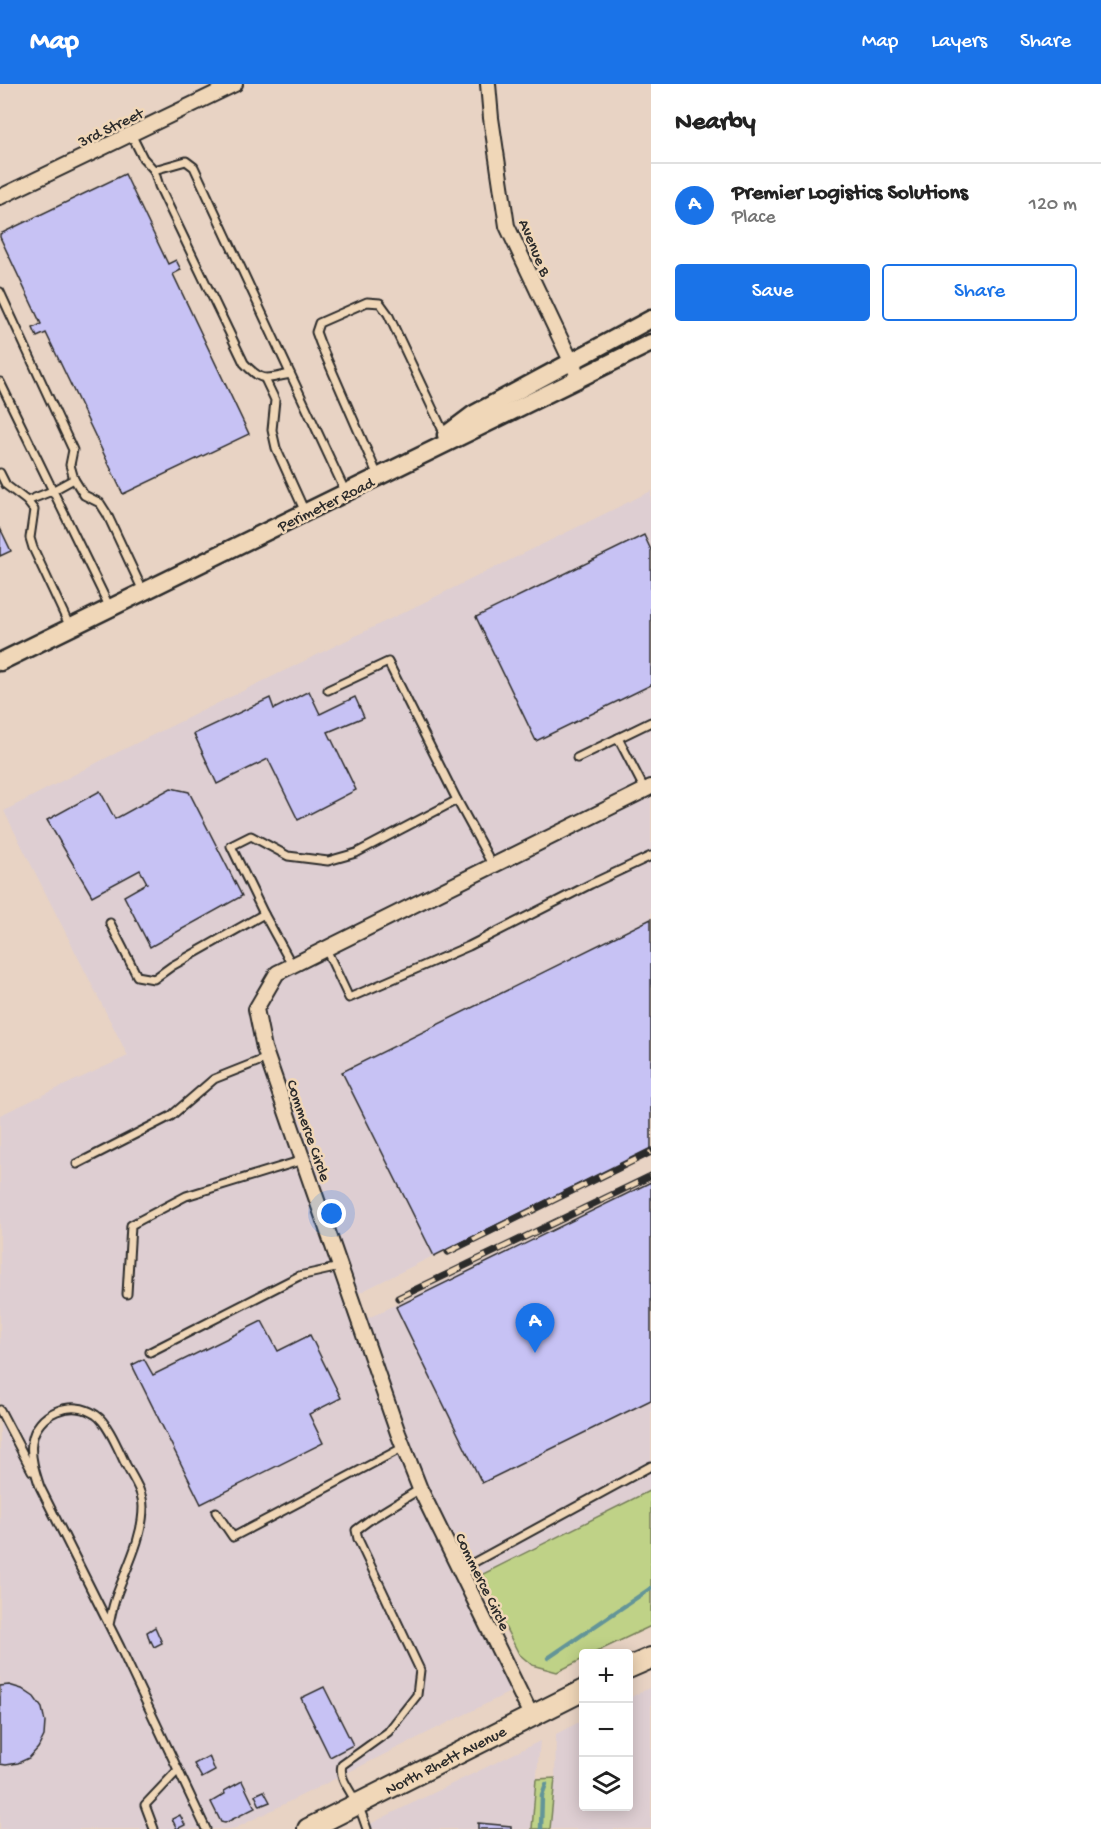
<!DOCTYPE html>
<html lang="en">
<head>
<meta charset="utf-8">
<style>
	:root { --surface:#fff; --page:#f6f6f6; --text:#222; --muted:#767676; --line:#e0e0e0; --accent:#1a73e8 }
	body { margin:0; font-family:"Gochi Hand",sans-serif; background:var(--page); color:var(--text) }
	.controls { position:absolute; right:18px; bottom:18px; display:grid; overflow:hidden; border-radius:6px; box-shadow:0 3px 15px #0003 }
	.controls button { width:54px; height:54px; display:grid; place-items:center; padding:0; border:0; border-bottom:2px solid var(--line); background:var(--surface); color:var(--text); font:30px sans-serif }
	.you { position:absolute; left:332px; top:1130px; width:21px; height:21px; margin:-15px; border:4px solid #fff; border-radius:50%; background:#1a73e8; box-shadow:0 0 0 9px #1a73e833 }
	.badge { display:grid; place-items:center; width:39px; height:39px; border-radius:50%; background:var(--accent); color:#fff; font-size:20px; font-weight:700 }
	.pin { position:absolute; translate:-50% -50px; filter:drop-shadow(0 2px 3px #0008) }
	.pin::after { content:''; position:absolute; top:32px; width:21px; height:18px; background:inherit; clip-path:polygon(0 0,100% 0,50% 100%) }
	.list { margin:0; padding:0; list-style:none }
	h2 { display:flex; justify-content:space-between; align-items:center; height:78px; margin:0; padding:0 24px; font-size:26px }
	h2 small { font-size:20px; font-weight:400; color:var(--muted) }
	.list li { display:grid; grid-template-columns:39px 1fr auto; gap:18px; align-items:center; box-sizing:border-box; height:84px; padding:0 24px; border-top:2px solid var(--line) }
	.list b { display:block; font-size:22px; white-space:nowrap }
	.list p { margin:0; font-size:20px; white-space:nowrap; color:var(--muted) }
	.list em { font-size:20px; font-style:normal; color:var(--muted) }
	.actions { display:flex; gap:12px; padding:18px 24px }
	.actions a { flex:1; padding:14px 0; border:2px solid var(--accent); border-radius:6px; text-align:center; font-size:21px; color:var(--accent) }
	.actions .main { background:var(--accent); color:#fff }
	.icon { flex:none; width:33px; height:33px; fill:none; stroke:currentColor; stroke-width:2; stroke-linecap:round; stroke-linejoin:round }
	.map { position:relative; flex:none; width:651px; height:1745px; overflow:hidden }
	header { display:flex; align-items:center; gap:36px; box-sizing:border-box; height:84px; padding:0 30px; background:var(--accent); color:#fff }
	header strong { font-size:28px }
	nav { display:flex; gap:33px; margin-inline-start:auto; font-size:21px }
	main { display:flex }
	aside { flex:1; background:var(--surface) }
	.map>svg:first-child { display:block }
	.built { fill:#deced2 }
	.green { fill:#bfd287; stroke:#757e59; stroke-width:1.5 }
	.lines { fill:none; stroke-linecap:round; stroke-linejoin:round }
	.stream { stroke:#649598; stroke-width:4.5 }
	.building { fill:#c7c2f4; stroke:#2b2b2b; stroke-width:1.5 }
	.service-casing { stroke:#2b2b2b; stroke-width:11 }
	.minor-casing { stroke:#2b2b2b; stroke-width:18 }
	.tertiary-casing { stroke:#2b2b2b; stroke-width:21 }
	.secondary-casing { stroke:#2b2b2b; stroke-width:24 }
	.service { stroke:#f0d7b8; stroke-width:7 }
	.minor { stroke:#f0d7b8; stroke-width:14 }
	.tertiary { stroke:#f0d7b8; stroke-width:16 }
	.secondary { stroke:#f0d7b8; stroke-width:20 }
	.rail-casing { stroke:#2b2b2b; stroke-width:7 }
	.rail { stroke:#f0d7b8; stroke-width:4.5; stroke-dasharray:14; stroke-linecap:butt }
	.labels { text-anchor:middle; stroke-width:5; stroke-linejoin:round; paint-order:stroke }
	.street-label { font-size:16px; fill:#2b2b2b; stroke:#f0d7b8 }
</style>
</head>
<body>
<header>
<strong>Map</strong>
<nav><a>Map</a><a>Layers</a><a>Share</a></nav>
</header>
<main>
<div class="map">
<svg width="651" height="1745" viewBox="0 0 651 1745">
	<rect width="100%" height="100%" fill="#e8d3c4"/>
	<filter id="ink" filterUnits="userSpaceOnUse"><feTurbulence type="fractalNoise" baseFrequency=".0167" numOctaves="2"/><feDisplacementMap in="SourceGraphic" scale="12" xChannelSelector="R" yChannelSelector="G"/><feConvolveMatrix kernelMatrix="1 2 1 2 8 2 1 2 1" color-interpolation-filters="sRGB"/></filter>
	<g filter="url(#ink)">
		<g class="built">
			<polygon points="651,407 651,1063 351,1213 360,1238 651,1097 651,1406 466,1498 518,1604 234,1745 0,1745 0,1031 128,972 4,727 106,674"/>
			<polygon points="651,1603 651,1745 550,1745 555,1694 556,1650 583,1636 584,1722 628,1722 629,1614"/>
			<polygon points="540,1657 532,1745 361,1745 380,1735"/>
		</g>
		<g class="green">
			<polygon points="651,1406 651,1542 594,1569 584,1570 583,1575 557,1588 532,1581 519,1570 479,1492"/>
			<polygon points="555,1694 550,1745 532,1745 536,1695"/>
		</g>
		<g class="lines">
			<g class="stream">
				<polyline points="548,1574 651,1504"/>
				<polyline points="541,1745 542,1711 546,1700"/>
			</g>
		</g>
		<g class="building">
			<polygon points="125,90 168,180 176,176 181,186 173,190 249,350 123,410 46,249 37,253 33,244 41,240 0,153 0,150"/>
			<polygon points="0,444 11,467 0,472"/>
			<polygon points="644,451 651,466 651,601 536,657 476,533"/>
			<polygon points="309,607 320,630 355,613 364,633 328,648 356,706 298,736 268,675 217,700 194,650 270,614 274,625"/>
			<polygon points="171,704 189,708 242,812 150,863 124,812 147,799 140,786 92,812 47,736 100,707 115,735"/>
			<polygon points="651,835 651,1064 434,1172 342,988"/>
			<polygon points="651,1098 651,1316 482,1399 396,1223"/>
			<polygon points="262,1237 278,1267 310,1251 341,1314 309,1330 323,1359 201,1420 132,1281 144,1275 153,1291"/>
			<polygon points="155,1543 162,1559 154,1563 151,1557 150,1558 147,1548"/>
			<polygon points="9,1601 22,1605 34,1613 42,1624 45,1638 44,1652 38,1664 29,1674 18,1679 6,1681 0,1680 0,1602"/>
			<polygon points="324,1603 353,1661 330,1673 301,1614"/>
			<polygon points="209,1672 215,1687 202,1694 194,1680"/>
			<polygon points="242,1697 255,1724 225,1739 221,1738 211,1718 225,1710 224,1707"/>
			<polygon points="264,1707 270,1718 260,1722 255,1711"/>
			<polygon points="180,1731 185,1741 177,1745 172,1735"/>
			<polygon points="478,1739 511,1742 511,1745 478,1745"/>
		</g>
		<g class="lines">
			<g class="service-casing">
				<g id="service">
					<polyline points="131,50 143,74 154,86 186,77 194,83 346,409"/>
					<path d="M154,86L159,102L244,279C262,299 266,295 290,290"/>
					<polyline points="0,208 73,366 70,381 74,395 84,411 100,419 107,430 143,507"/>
					<polyline points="265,295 275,316 272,346 276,364 305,428"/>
					<polyline points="0,298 110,524"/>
					<polyline points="0,389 6,401 27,417 34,426 30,454 33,464 70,543"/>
					<polyline points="378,392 320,259 316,248 319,239 367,218 380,219 388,230 445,351"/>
					<polyline points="27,417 52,407 74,395"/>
					<polyline points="328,606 388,578 457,716"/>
					<polyline points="618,654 645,706"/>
					<polyline points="577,674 651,638"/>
					<polyline points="264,830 231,762 251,752 288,772 328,777 356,769 457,716 493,782"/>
					<polyline points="110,839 137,892 154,895 172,882 264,830 292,881"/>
					<polyline points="326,865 349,914 469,862 591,800 651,772"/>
					<polyline points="77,1080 171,1032 214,995 267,974"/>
					<polyline points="127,1210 131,1141 186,1112 303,1076"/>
					<polyline points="150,1268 299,1192 340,1183"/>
					<polyline points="0,1326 32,1387"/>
					<polyline points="216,1428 233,1453 404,1363"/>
					<polyline points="460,1486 651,1382"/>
					<path d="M109,1541C111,1531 113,1520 117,1510C127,1483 143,1453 143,1423C143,1408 133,1394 126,1381C119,1367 108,1339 96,1331C72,1314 36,1329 32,1358C30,1373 35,1388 40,1403L120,1563L206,1745"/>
					<polyline points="154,1745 145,1721 178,1686"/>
					<path d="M367,1745C364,1737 362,1729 358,1722C353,1709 338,1695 342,1681L388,1648L417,1611L420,1586L358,1455L356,1446L371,1435L420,1405"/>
				</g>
			</g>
			<g class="minor-casing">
				<g id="minor">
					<polyline points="488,0 491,34 507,142 579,294"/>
					<polyline points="0,113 235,0"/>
					<polyline points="531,1631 420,1405 398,1349 264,964 256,925 277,889 651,703"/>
				</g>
			</g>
			<g class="tertiary-casing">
				<g id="tertiary">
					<polyline points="446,351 474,330 651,235"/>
					<polyline points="0,578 651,259"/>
				</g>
			</g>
			<g class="secondary-casing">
				<g id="secondary">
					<polyline points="628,1584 651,1574"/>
					<polyline points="308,1745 584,1606"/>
				</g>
			</g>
			<use href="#service" class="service"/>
			<use href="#minor" class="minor"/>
			<use href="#tertiary" class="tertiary"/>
			<use href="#secondary" class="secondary"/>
			<g class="rail-casing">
				<g id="rail">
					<polyline points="448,1168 651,1068"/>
					<polyline points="398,1214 651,1092"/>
				</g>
			</g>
			<use href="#rail" class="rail"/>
		</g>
	</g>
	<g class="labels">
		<g class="street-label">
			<text transform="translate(110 42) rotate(-26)" y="6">3rd Street</text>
			<text transform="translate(536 163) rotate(67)" y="6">Avenue B</text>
			<text transform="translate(325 419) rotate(-26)" y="6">Perimeter Road</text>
			<text transform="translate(310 1046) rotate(71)" y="6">Commerce Circle</text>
			<text transform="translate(484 1497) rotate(64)" y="6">Commerce Circle</text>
			<text transform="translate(445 1675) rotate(-27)" y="6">North Rhett Avenue</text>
		</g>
	</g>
</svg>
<div class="controls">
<button>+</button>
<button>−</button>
<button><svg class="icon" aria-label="layers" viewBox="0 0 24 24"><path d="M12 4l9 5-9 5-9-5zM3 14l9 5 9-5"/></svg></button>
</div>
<div class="you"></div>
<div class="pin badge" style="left:535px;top:1269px">A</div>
</div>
<aside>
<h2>Nearby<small></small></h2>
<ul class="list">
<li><span class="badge">A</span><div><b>Premier Logistics Solutions</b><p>Place</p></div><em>120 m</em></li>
</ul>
<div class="actions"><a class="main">Save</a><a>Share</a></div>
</aside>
</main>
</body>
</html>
